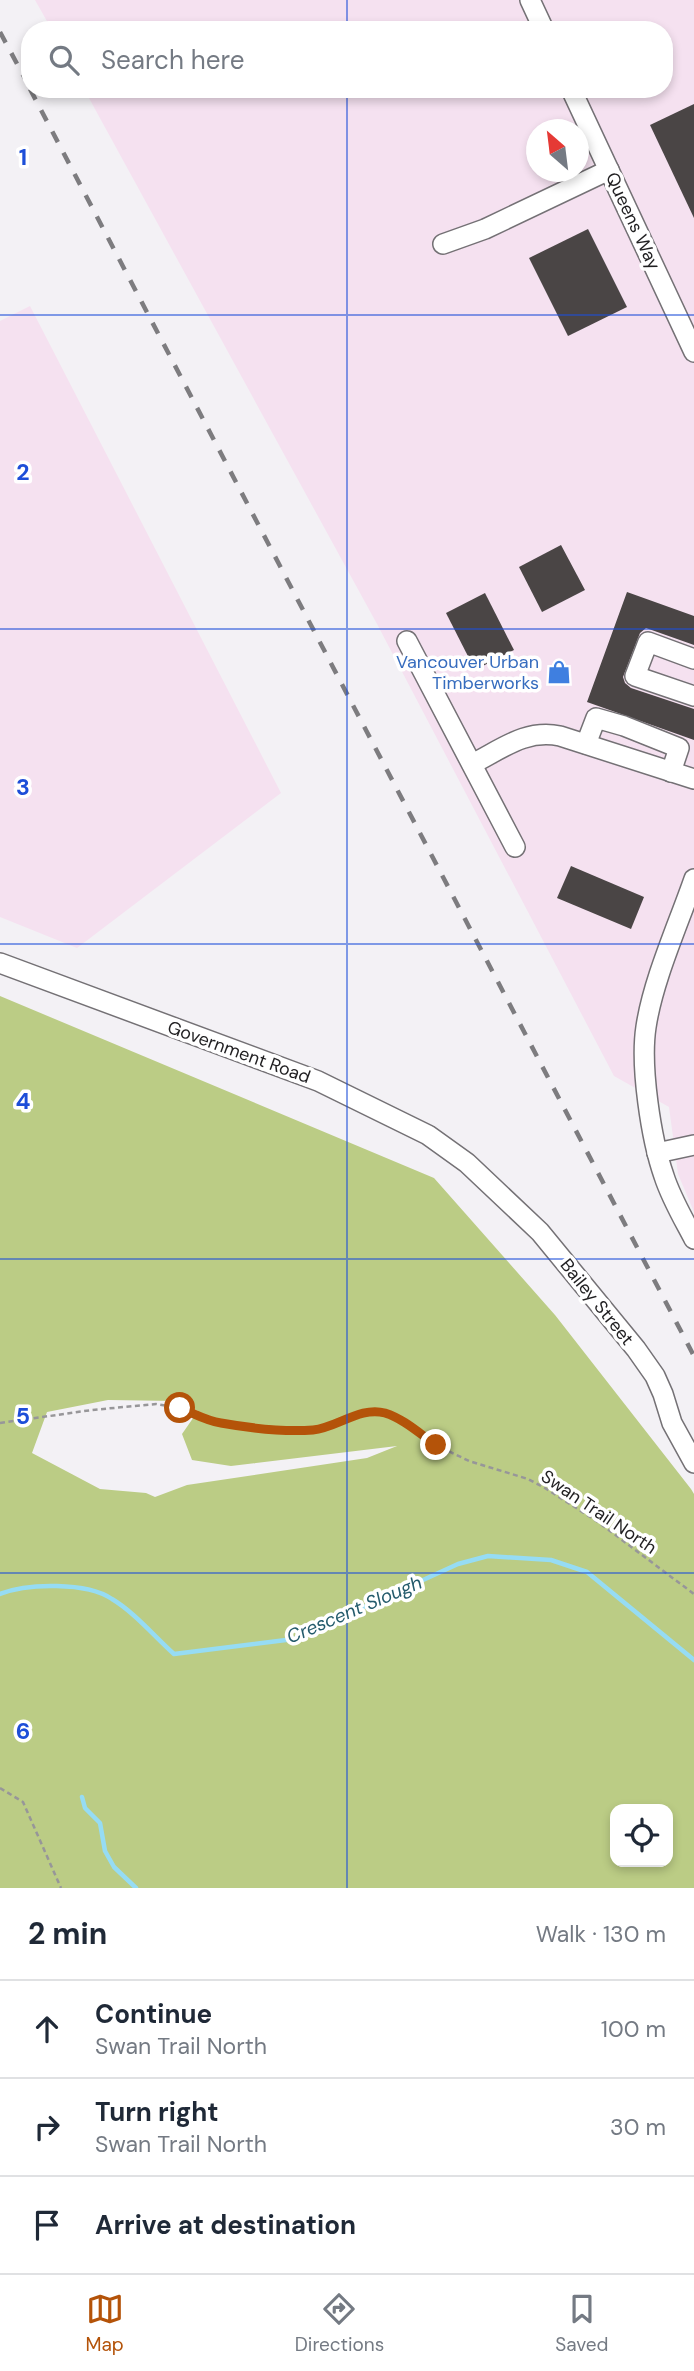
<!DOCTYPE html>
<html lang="en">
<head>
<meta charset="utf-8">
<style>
	:root { --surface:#fff; --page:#f6f6f7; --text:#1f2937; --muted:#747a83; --line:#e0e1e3; --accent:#b45309 }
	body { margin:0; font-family:"DM Sans",sans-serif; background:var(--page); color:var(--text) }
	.controls { position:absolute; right:21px; bottom:21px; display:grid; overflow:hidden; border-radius:14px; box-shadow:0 4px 10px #0003 }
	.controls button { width:63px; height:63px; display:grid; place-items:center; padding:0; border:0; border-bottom:2px solid var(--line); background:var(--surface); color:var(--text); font:35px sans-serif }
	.compass { position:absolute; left:526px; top:119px; width:63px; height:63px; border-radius:50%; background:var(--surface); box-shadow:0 4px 10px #0003; rotate:332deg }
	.stop { position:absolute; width:21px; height:21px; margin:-16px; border:5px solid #b45309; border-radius:50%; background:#fff }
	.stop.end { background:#b45309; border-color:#fff; box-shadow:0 2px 7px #0008 }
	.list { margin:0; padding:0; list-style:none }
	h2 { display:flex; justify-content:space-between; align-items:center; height:91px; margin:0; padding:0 28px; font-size:30px }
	h2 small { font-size:23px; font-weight:400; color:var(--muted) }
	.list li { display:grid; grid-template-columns:46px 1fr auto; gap:21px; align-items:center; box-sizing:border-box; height:98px; padding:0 28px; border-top:2px solid var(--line) }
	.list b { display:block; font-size:26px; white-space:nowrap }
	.list p { margin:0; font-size:23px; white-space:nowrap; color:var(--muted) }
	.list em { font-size:23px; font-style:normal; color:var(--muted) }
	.icon { flex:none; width:38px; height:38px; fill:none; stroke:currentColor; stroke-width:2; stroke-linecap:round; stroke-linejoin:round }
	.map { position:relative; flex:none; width:694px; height:1888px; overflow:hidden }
	.search { position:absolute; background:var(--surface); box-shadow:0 4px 10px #0003; left:21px; right:21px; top:21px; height:77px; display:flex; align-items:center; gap:18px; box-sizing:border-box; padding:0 24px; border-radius:28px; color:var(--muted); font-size:26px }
	.sheet { height:385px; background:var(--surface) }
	nav { display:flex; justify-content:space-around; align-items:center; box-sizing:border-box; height:98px; border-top:2px solid var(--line); background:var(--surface); font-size:19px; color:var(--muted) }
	nav a { display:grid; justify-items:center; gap:4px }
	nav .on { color:var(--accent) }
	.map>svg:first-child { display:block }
	.industrial { fill:#f5e1f0; fill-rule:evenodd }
	.green { fill:#bbcc85; fill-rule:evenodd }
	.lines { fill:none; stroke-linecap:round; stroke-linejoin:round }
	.stream { stroke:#96dcf4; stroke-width:4.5 }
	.building { fill:#4a4545 }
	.minor-casing { stroke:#747175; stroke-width:22 }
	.path { stroke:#979699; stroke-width:2.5; stroke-dasharray:5 3.5; stroke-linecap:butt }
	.minor { stroke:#fff; stroke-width:19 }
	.rail { stroke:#7d7c7f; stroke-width:4.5; stroke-dasharray:12 12; stroke-linecap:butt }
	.route { stroke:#b45309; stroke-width:9 }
	.grid { fill:none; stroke:#1d4ed8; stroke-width:2; stroke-opacity:0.55 }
	.labels { text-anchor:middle; stroke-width:7; stroke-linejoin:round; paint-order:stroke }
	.street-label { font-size:18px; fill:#201f21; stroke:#fff }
	.shop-label { font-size:18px; fill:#366cbe; stroke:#fff; text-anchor:end }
	.water-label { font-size:19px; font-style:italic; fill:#245b6c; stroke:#fff }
	.grid-label { font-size:23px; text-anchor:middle; font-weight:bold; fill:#1d4ed8; stroke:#fff; stroke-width:7; stroke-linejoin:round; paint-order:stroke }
</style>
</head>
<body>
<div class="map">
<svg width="694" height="1888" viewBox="0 0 694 1888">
	<rect width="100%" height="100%" fill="#f3f1f5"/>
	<g class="industrial">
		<path d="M35,0H694V1212L678,1174L669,1107L614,1076L377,624L84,89H664V30H52ZM536,130H578V172H536Z"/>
		<polygon points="30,306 281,793 77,948 0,917 0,321"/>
	</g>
	<path class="green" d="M0,996L434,1178L555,1315L691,1489L694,1494V1888H0ZM108,1400L176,1401L198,1411L182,1434L192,1460L231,1466L397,1446L367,1458L187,1485L155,1497L146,1493L100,1489L32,1453L47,1412ZM668,1809V1862H615V1809Z"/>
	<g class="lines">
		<g class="stream">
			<path d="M0,1594C27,1583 87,1582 112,1599C134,1612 155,1637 174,1654L294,1639L458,1564L488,1556L551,1560L587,1572L694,1660"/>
			<polyline points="82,1797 85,1808 100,1823 105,1851 114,1867 136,1888"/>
		</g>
	</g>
	<g class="building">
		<polygon points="694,104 694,218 650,125"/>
		<polygon points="588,229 627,307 568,336 529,258"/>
		<polygon points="561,545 585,590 542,612 519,567"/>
		<polygon points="627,592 694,616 694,645 646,628 640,633 623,677 625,683 631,688 694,709 694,740 587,702"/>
		<polygon points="485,593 514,650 475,670 446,613"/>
		<polygon points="571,866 644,897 631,929 557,898"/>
	</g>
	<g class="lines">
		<g class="minor-casing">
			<g id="minor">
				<polyline points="530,0 544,30"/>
				<polyline points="571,89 694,352"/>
				<polyline points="443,244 485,229 609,170"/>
				<polyline points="407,641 515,847"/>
				<polyline points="694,659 648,642 635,676 694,696"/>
				<polyline points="586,744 596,718 624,726 679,748 671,772"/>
				<path d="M472,764C502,749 525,729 560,736L694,779"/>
				<path d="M694,879C678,925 653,980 646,1027C640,1066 651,1139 664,1176C671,1198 683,1218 694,1239"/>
				<polyline points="0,963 318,1081 428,1135 467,1163 540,1232 636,1349 655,1376 663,1394 672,1423 694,1463"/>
				<polyline points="657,1153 694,1145"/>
			</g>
		</g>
		<g class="path">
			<polyline points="0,1423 92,1410 156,1404 180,1408 218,1423 312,1430 330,1426 353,1416 369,1412 384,1413 403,1422 436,1445 469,1461 528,1479 545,1488 598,1522 694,1594"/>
			<polyline points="0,1788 23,1802 61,1888"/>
		</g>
		<use href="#minor" class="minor"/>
		<g class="rail">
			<polyline points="0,32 30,88"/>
			<polyline points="30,89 694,1356"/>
		</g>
	</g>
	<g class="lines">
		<path class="route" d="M180,1408C193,1413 207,1421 221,1423C249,1428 284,1432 313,1430C337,1428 360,1406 385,1413C404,1419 420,1434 436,1445"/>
	</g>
	<path class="grid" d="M347,0V30M347,89V1888M0,315H694M0,629H694M0,944H694M0,1259H694M0,1573H694"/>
	<defs>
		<g id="shop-bare" transform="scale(1.89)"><path d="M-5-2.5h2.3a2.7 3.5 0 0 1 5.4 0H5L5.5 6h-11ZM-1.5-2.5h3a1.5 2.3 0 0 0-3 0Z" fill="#3f7fe0" stroke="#fff" stroke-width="2.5" paint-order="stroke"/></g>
	</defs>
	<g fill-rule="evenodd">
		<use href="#shop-bare" x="559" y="672"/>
	</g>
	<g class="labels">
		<g class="street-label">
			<text transform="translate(633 221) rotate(65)" y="6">Queens Way</text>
			<text transform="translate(239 1052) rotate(20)" y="6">Government Road</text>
			<text transform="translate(597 1302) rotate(51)" y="6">Bailey Street</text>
			<text transform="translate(599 1512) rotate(34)" y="6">Swan Trail North</text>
		</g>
		<g class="shop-label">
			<text x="539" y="668">Vancouver Urban<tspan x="539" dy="21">Timberworks</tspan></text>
		</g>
		<g class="water-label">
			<text transform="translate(354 1609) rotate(-23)" y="7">Crescent Slough</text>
		</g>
	</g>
	<g class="grid-label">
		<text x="23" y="165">1</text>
		<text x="23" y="480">2</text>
		<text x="23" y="795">3</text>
		<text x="23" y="1109">4</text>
		<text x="23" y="1424">5</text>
		<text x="23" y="1739">6</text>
	</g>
</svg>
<div class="controls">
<button><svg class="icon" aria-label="locate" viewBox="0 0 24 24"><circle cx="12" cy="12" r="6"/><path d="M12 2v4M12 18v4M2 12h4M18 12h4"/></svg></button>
</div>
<svg class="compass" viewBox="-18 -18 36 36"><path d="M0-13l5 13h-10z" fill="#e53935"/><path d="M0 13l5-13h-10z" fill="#747a83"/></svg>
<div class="stop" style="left:180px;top:1408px"></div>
<div class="stop end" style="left:436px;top:1445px"></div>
<div class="search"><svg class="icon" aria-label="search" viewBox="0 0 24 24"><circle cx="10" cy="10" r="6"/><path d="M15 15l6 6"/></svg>Search here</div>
</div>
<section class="sheet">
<h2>2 min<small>Walk · 130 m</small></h2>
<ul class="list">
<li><svg class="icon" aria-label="ahead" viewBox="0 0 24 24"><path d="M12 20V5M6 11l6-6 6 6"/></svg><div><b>Continue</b><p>Swan Trail North</p></div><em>100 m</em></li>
<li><svg class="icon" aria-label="right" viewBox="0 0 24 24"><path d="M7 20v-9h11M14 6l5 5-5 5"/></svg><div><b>Turn right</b><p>Swan Trail North</p></div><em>30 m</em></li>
<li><svg class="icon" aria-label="arrive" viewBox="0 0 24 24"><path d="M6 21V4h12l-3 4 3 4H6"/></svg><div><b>Arrive at destination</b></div></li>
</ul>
</section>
<nav>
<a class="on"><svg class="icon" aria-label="map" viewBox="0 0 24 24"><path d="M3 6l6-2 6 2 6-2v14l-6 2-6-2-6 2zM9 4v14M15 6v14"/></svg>Map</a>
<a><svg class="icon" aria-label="directions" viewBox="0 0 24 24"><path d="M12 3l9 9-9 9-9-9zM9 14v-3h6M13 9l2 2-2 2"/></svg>Directions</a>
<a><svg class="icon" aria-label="saved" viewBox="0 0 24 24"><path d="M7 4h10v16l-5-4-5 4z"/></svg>Saved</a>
</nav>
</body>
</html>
